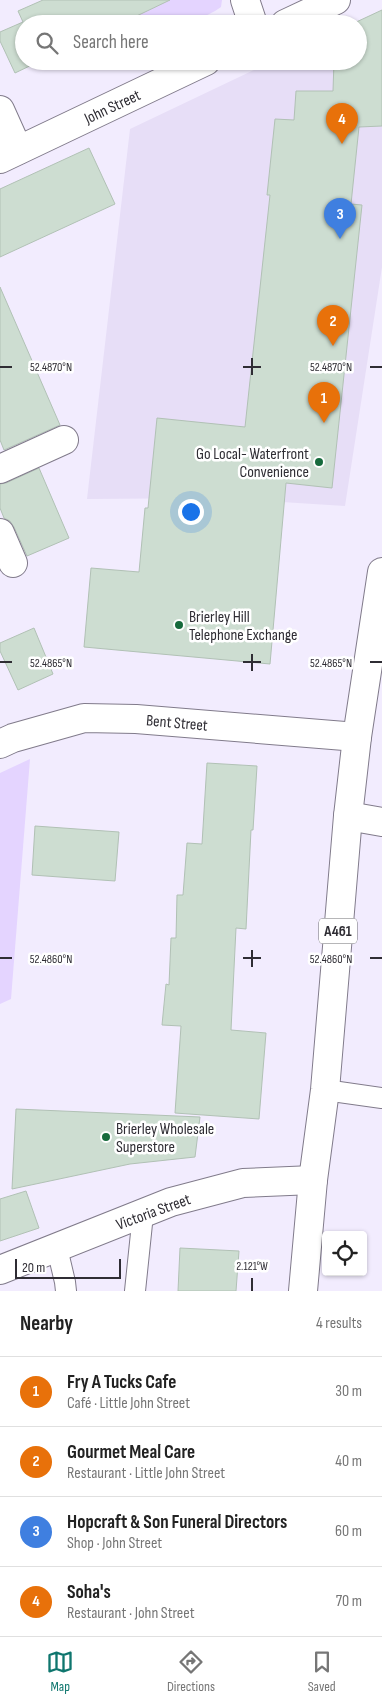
<!DOCTYPE html>
<html lang="en">
<head>
<meta charset="utf-8">
<style>
	:root { --surface:#fff; --page:#f2f2f2; --text:#222; --muted:#767676; --line:#e0e0e0; --accent:#0f766e }
	body { margin:0; font-family:"Sofia Sans Condensed",sans-serif; background:var(--page); color:var(--text) }
	.controls { position:absolute; right:15px; bottom:15px; display:grid; overflow:hidden; border-radius:5px; box-shadow:0 1px 4px #0004 }
	.controls button { width:45px; height:45px; display:grid; place-items:center; padding:0; border:0; border-bottom:1px solid var(--line); background:var(--surface); color:var(--text); font:25px sans-serif }
	.scale { position:absolute; left:15px; bottom:12px; width:106px; box-sizing:border-box; padding-left:5px; border:2px solid #2f2d34; border-top:0; font-size:14px; line-height:18px; white-space:nowrap; color:#2f2d34; -webkit-text-stroke:4px #fff; paint-order:stroke }
	.you { position:absolute; left:190px; top:511px; width:18px; height:18px; margin:-12px; border:4px solid #fff; border-radius:50%; background:#1a73e8; box-shadow:0 0 0 8px #1a73e833 }
	.badge { display:grid; place-items:center; width:32px; height:32px; border-radius:50%; background:var(--accent); color:#fff; font-size:16px; font-weight:700 }
	.pin { position:absolute; translate:-50% -41px; filter:drop-shadow(0 1px 2px #0008) }
	.pin::after { content:''; position:absolute; top:26px; width:18px; height:15px; background:inherit; clip-path:polygon(0 0,100% 0,50% 100%) }
	.list { margin:0; padding:0; list-style:none }
	h2 { display:flex; justify-content:space-between; align-items:center; height:65px; margin:0; padding:0 20px; font-size:21px }
	h2 small { font-size:16px; font-weight:400; color:var(--muted) }
	.list li { display:grid; grid-template-columns:32px 1fr auto; gap:15px; align-items:center; box-sizing:border-box; height:70px; padding:0 20px; border-top:1px solid var(--line) }
	.list b { display:block; font-size:19px; white-space:nowrap }
	.list p { margin:0; font-size:16px; white-space:nowrap; color:var(--muted) }
	.list em { font-size:16px; font-style:normal; color:var(--muted) }
	.icon { flex:none; width:28px; height:28px; fill:none; stroke:currentColor; stroke-width:2; stroke-linecap:round; stroke-linejoin:round }
	.map { position:relative; flex:none; width:382px; height:1291px; overflow:hidden }
	.search { position:absolute; background:var(--surface); box-shadow:0 1px 4px #0004; left:15px; right:15px; top:15px; height:55px; display:flex; align-items:center; gap:12px; box-sizing:border-box; padding:0 18px; border-radius:28px; color:var(--muted); font-size:19px }
	.sheet { height:345px; background:var(--surface) }
	nav { display:flex; justify-content:space-around; align-items:center; box-sizing:border-box; height:70px; border-top:1px solid var(--line); background:var(--surface); font-size:14px; color:var(--muted) }
	nav a { display:grid; justify-items:center; gap:2px }
	nav .on { color:var(--accent) }
	.map>svg:first-child { display:block }
	.built { fill:#e7def7 }
	.green { fill:#e4d4ff }
	.building { fill:#cdddd1; stroke:#b1c1b5 }
	.lines { fill:none; stroke-linecap:round; stroke-linejoin:round }
	.service-casing { stroke:#817b8b; stroke-width:22 }
	.minor-casing { stroke:#817b8b; stroke-width:30 }
	.secondary-casing { stroke:#817b8b; stroke-width:30 }
	.primary-casing { stroke:#817b8b; stroke-width:30 }
	.service { stroke:#fff; stroke-width:20 }
	.minor { stroke:#fff; stroke-width:28 }
	.secondary { stroke:#fff; stroke-width:28 }
	.primary { stroke:#fff; stroke-width:28 }
	.ticks { fill:none; stroke:#2f2d34; stroke-width:2 }
	.poi-dot { fill:#166a3c; stroke:#fff; stroke-width:2 }
	.labels { text-anchor:middle; stroke-width:5; stroke-linejoin:round; paint-order:stroke }
	.shield { fill:#fff; stroke:#6d6c71; stroke-width:1 }
	.shield-label { font-size:15px; font-weight:bold; fill:#2f2d34 }
	.street-label { font-size:16px; fill:#2f2d34; stroke:#fff }
	.poi-label { font-size:16px; fill:#2f2d34; stroke:#fff; text-anchor:start }
	.ticks-label { font-size:12px; text-anchor:middle; fill:#2f2d34; stroke:#fff; stroke-width:5; stroke-linejoin:round; paint-order:stroke }
</style>
</head>
<body>
<div class="map">
<svg width="382" height="1291" viewBox="0 0 382 1291">
	<rect width="100%" height="100%" fill="#f2ecfe"/>
	<polygon class="built" points="382,10 382,267 345,506 221,498 87,499 130,129 273,61 358,61 358,24 352,24"/>
	<g class="green">
		<polygon points="170,0 222,0 221,7 215,11 190,24 118,24"/>
		<polygon points="30,759 11,999 0,1004 0,773"/>
	</g>
	<g class="building">
		<polygon points="43,0 170,0 120,24 24,24 24,61 40,61 15,73 0,41 0,32 23,22 18,11"/>
		<polygon points="382,10 382,126 359,127 351,204 362,205 332,488 286,483 270,664 84,647 91,568 139,572 145,508 148,508 157,418 245,427 270,195 267,195 275,119 294,120 296,91 333,91 334,61 358,61 358,24 352,24"/>
		<polygon points="89,148 115,204 0,257 0,189"/>
		<polygon points="0,287 60,425 4,450 0,440"/>
		<polygon points="39,468 69,538 27,556 14,527 10,521 4,518 0,508 0,484 6,483"/>
		<polygon points="34,628 53,674 18,690 0,651 0,643"/>
		<polygon points="207,763 257,766 253,830 251,830 246,929 236,928 231,1030 266,1033 259,1119 175,1113 181,1026 162,1025 166,984 169,985 171,938 176,938 177,895 183,895 187,843 202,844"/>
		<polygon points="35,826 119,832 115,881 32,875"/>
		<polygon points="16,1109 200,1117 195,1157 130,1164 12,1189"/>
		<polygon points="26,1191 39,1228 0,1241 0,1199"/>
		<polygon points="180,1248 239,1251 236,1291 178,1291"/>
	</g>
	<g class="lines">
		<g class="service-casing">
			<g id="service">
				<polyline points="325,1090 382,1098"/>
				<polyline points="57,1248 65,1282 66,1291"/>
				<polyline points="135,1291 143,1214"/>
			</g>
		</g>
		<g class="minor-casing">
			<g id="minor">
				<polyline points="245,0 253,24"/>
				<polyline points="0,110 18,150"/>
				<polyline points="0,469 64,440"/>
				<polyline points="0,533 13,563"/>
				<polyline points="0,744 13,738 84,718 136,719 357,737"/>
				<polyline points="348,816 382,822"/>
				<polyline points="0,1270 171,1202 243,1183 313,1180"/>
			</g>
		</g>
		<g class="secondary-casing">
			<g id="secondary">
				<polyline points="285,24 336,0"/>
				<polyline points="0,159 206,61"/>
			</g>
		</g>
		<g class="primary-casing">
			<polyline id="primary" points="303,1291 313,1180 325,1090 348,816 357,737 382,572"/>
		</g>
		<use href="#service" class="service"/>
		<use href="#minor" class="minor"/>
		<use href="#secondary" class="secondary"/>
		<use href="#primary" class="primary"/>
	</g>
	<path class="ticks" d="M252,358V375M0,367H12M243,367H261M370,367H382M252,654V671M0,662H12M243,662H261M370,662H382M252,950V967M0,958H12M243,958H261M370,958H382M252,1278V1291"/>
	<g class="poi-dot">
		<circle cx="319" cy="462" r="5"/>
		<circle cx="179" cy="625" r="5"/>
		<circle cx="106" cy="1137" r="5"/>
	</g>
	<g class="labels">
		<rect class="shield" x="319" y="918.5" width="38" height="25" rx="4"/>
		<g class="shield-label">
			<text x="338" y="936">A461</text>
		</g>
		<g class="street-label">
			<text transform="translate(112 106) rotate(-25)" y="6">John Street</text>
			<text transform="translate(177 722) rotate(5)" y="6">Bent Street</text>
			<text transform="translate(153 1211) rotate(-20)" y="6">Victoria Street</text>
		</g>
		<g class="poi-label">
			<text x="309" y="459" text-anchor="end">Go Local- Waterfront<tspan x="309" dy="18">Convenience</tspan></text>
			<text x="189" y="622">Brierley Hill<tspan x="189" dy="18">Telephone Exchange</tspan></text>
			<text x="116" y="1134">Brierley Wholesale<tspan x="116" dy="18">Superstore</tspan></text>
		</g>
	</g>
	<g class="ticks-label">
		<text x="51" y="371">52.4870°N</text>
		<text x="331" y="371">52.4870°N</text>
		<text x="51" y="667">52.4865°N</text>
		<text x="331" y="667">52.4865°N</text>
		<text x="51" y="963">52.4860°N</text>
		<text x="331" y="963">52.4860°N</text>
		<text x="252" y="1270">2.121°W</text>
	</g>
</svg>
<div class="controls">
<button><svg class="icon" aria-label="locate" viewBox="0 0 24 24"><circle cx="12" cy="12" r="6"/><path d="M12 2v4M12 18v4M2 12h4M18 12h4"/></svg></button>
</div>
<div class="scale">20 m</div>
<div class="you"></div>
<div class="pin badge" style="left:324px;top:423px;background:#e8710a">1</div>
<div class="pin badge" style="left:333px;top:346px;background:#e8710a">2</div>
<div class="pin badge" style="left:340px;top:239px;background:#3f7fe0">3</div>
<div class="pin badge" style="left:342px;top:144px;background:#e8710a">4</div>
<div class="search"><svg class="icon" aria-label="search" viewBox="0 0 24 24"><circle cx="10" cy="10" r="6"/><path d="M15 15l6 6"/></svg>Search here</div>
</div>
<section class="sheet">
<h2>Nearby<small>4 results</small></h2>
<ul class="list">
<li><span class="badge" style="background:#e8710a">1</span><div><b>Fry A Tucks Cafe</b><p>Café · Little John Street</p></div><em>30 m</em></li>
<li><span class="badge" style="background:#e8710a">2</span><div><b>Gourmet Meal Care</b><p>Restaurant · Little John Street</p></div><em>40 m</em></li>
<li><span class="badge" style="background:#3f7fe0">3</span><div><b>Hopcraft &amp; Son Funeral Directors</b><p>Shop · John Street</p></div><em>60 m</em></li>
<li><span class="badge" style="background:#e8710a">4</span><div><b>Soha's</b><p>Restaurant · John Street</p></div><em>70 m</em></li>
</ul>
</section>
<nav>
<a class="on"><svg class="icon" aria-label="map" viewBox="0 0 24 24"><path d="M3 6l6-2 6 2 6-2v14l-6 2-6-2-6 2zM9 4v14M15 6v14"/></svg>Map</a>
<a><svg class="icon" aria-label="directions" viewBox="0 0 24 24"><path d="M12 3l9 9-9 9-9-9zM9 14v-3h6M13 9l2 2-2 2"/></svg>Directions</a>
<a><svg class="icon" aria-label="saved" viewBox="0 0 24 24"><path d="M7 4h10v16l-5-4-5 4z"/></svg>Saved</a>
</nav>
</body>
</html>
